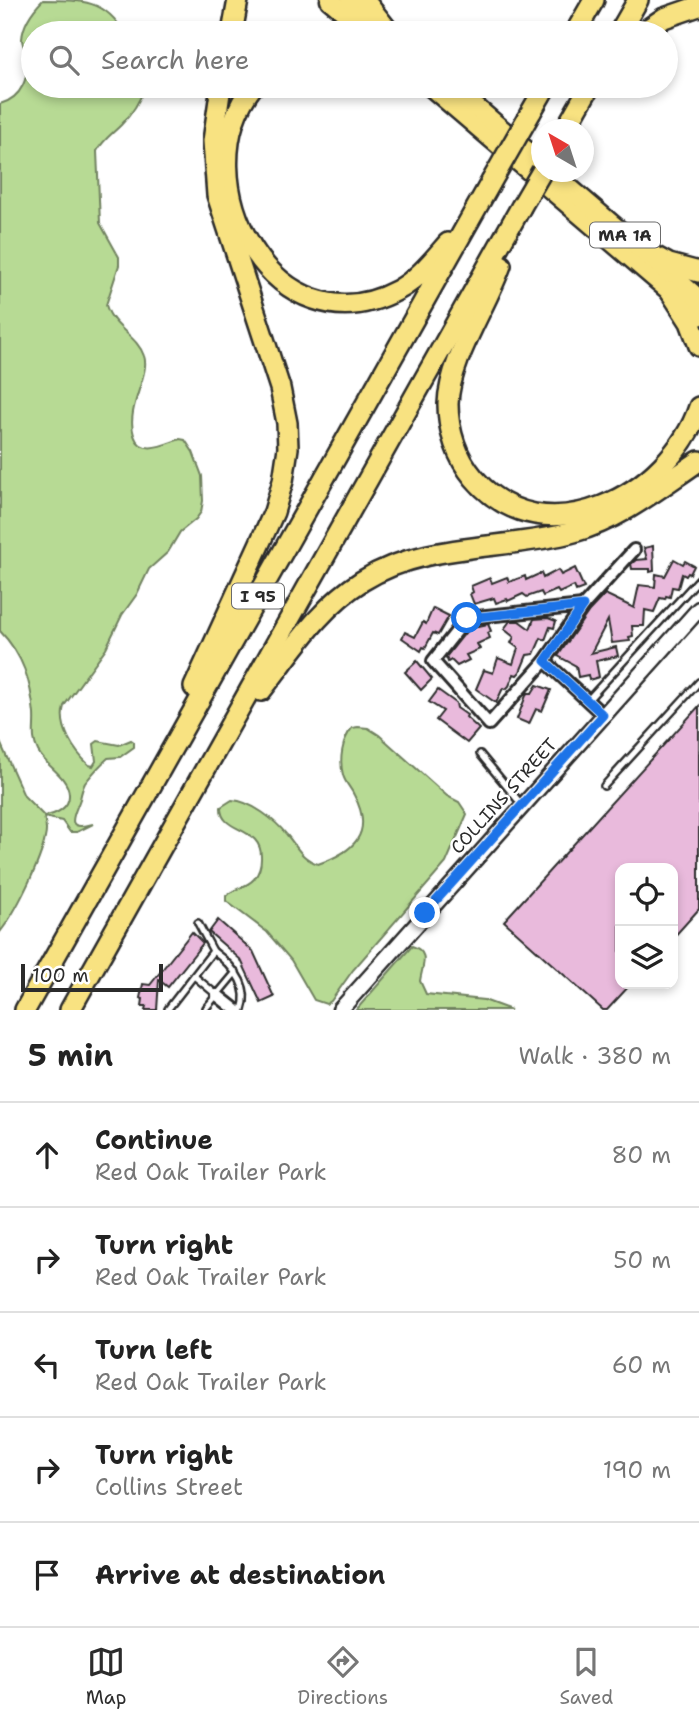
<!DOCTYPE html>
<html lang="en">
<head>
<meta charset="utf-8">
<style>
	:root { --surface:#fff; --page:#f6f6f6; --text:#222; --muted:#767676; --line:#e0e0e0; --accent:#2b2b2b }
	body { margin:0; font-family:"Shantell Sans",sans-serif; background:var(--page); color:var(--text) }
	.controls { position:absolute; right:21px; bottom:21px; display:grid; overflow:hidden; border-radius:14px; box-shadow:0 4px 10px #0003 }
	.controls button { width:63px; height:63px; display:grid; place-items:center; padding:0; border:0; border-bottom:2px solid var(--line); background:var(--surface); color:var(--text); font:35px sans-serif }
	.compass { position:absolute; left:531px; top:119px; width:63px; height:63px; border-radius:50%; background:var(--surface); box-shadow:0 4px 10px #0003; rotate:321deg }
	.scale { position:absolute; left:21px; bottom:18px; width:142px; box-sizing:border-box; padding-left:7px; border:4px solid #2b2b2b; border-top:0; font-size:19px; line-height:24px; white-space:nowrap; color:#2b2b2b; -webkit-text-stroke:5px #fff; paint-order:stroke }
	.stop { position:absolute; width:21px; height:21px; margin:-16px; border:5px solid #1a73e8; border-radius:50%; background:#fff }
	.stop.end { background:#1a73e8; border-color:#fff; box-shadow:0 2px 7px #0008 }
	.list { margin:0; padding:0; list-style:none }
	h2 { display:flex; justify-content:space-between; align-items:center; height:91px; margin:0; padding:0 28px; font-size:30px }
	h2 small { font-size:23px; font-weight:400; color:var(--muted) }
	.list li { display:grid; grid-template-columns:46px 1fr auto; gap:21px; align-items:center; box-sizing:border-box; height:105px; padding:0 28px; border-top:2px solid var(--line) }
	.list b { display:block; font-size:26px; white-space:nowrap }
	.list p { margin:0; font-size:23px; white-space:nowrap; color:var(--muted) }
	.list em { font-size:23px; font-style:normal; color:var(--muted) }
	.icon { flex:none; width:38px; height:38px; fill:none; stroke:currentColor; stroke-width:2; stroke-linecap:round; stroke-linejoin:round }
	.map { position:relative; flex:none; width:699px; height:1010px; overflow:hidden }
	.search { position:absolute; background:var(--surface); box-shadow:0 4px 10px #0003; left:21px; right:21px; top:21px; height:77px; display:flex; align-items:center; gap:18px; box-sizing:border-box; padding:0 24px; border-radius:38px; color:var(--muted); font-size:26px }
	.sheet { height:616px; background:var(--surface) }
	nav { display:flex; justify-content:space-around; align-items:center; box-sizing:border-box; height:98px; border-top:2px solid var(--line); background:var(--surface); font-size:19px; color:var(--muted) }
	nav a { display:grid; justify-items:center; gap:4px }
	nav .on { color:var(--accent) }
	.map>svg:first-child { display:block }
	.green { fill:#b7da94; stroke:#718260; stroke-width:2 }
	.building { fill:#e9badc; stroke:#2b2b2b; stroke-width:2 }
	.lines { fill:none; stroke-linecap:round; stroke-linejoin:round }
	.service-casing { stroke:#2b2b2b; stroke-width:10 }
	.minor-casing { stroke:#2b2b2b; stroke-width:16 }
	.tertiary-casing { stroke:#2b2b2b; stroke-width:19 }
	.primary-casing { stroke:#2b2b2b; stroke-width:23 }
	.motorway-casing { stroke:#2b2b2b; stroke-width:24 }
	.service { stroke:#fff; stroke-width:5 }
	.minor { stroke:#fff; stroke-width:10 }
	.tertiary { stroke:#fff; stroke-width:14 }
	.primary { stroke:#f8e281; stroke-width:18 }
	.motorway { stroke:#f8e281; stroke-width:19 }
	.motorway-bridge-casing { stroke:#2b2b2b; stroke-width:24; stroke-linecap:butt }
	.motorway-bridge { stroke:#f8e281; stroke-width:19 }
	.route { stroke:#1a73e8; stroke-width:9 }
	.labels { text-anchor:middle; stroke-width:5; stroke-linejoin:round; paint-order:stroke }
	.shield { fill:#fff; stroke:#6b6b6b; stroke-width:2 }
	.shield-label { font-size:16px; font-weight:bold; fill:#2b2b2b }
	.street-label { font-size:18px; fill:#2b2b2b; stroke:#fff }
</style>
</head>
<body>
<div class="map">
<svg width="699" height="1010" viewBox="0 0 699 1010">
	<rect width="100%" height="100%" fill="#fff"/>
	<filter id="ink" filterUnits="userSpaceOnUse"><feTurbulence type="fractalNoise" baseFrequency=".0143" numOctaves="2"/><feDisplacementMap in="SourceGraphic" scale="14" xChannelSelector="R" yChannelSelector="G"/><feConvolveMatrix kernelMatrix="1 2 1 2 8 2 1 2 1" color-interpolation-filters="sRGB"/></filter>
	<g filter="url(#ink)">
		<g class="green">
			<path d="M43,0C83,0 106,0 124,33H33V86H145C140,101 132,114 121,125C112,134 103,140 97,151L100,223L119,257V265L106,305C113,329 137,335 144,356C151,374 125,408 134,435C141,457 165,444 180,439L185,440L193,452L202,476L203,501L201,512L196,519L180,532L168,552L149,569L137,594L122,615L106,648L64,706C58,727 74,751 89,765L93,766L96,761L94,744L98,741L119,745L131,740L134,742V747L120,757L108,758C100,765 92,774 85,783C82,789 81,794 80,799C75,814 62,832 93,824L77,832H70L62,821L44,817C46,824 47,831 45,838C41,861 15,914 0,932V742L24,796L44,816C55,815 70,808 69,794C68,776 46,767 38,751C31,738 35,728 34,714C31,682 23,655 0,631V104C22,98 30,77 26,55C26,50 22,44 22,39C23,24 33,10 43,0Z"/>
			<path d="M358,727L368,728L379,735L447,796L459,802L467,814L446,863L353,970L331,1001L326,1004L314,1000L291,960L267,932L226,901V896C234,888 246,888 254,879C259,873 261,866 261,859C263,825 220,834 221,807L232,800C251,801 275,820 287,835C298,848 301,858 318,864C353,852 375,834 354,795C351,788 345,783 343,775C339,760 342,740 352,728Z"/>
			<path d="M412,946C431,952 422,966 420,981L426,994L484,1000L511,1010H356Z"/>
		</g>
		<g class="building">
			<polygon points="653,546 654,571 650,572 650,569 632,569 631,564 636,560 647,559 644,548"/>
			<polygon points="674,559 683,564 685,561 694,566 690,574 688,573 686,576 682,574 678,588 672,587 670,597 666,596 665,599 660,598 654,612 645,610 644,626 632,626 633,636 629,637 630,641 612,643 608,620 591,653 616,647 618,656 596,661 599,677 589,680 588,675 578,677 576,666 558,656 589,611 605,594 634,608 639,585 655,587 656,574 665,576"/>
			<polygon points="575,568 584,588 576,591 574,586 559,593 557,590 543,596 541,592 527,597 523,594 508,601 507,599 496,603 494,598 474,604 470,594 473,592 471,586 490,578 492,583 507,577 509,582 525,576 526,580 541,573 543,578 558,570 561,575"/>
			<polygon points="433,608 449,616 438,635 433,633 425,648 423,647 421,651 402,638 405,632 415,637 423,622 426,624"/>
			<polygon points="548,618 556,621 554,628 550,627 545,640 541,638 534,654 527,655 520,672 517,675 514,674 509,686 506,689 503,688 496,703 476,689 484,670 493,673 498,658 513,664 518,648 511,643 514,637 504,629 510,621 519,621 530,629 534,619"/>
			<polygon points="488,624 491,631 488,633 490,638 477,644 480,649 466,655 469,660 457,666 451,660 448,662 446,657 469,628"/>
			<polygon points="417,661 432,679 421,690 405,672"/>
			<polygon points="537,685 551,690 542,711 536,709 529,724 517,719 527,693 532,693"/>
			<polygon points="438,690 456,703 457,708 467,715 466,717 479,729 467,743 436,720 443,711 429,702"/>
			<polygon points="699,706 699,909 673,938 673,868 620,868 620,984 631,984 607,1010 603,1010 504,921"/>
			<polygon points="218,920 253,951 274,997 261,1003 241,960 209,932"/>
			<polygon points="192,932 203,943 168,987 159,980 157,1010 145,1010 146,1006 142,1006 143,999 140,998 143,984 150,985"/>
		</g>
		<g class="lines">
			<g class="service-casing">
				<g id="service">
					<polyline points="587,701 699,579"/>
					<polyline points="480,754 522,805"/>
					<polyline points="604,786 699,682"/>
					<polyline points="198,923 213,951"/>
					<polyline points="194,976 217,995"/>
					<polyline points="206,1008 236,972"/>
					<path d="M168,1009L213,951C232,965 251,985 242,1010"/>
				</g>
			</g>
			<g class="minor-casing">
				<g id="minor">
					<polygon points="583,606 545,661 489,724 433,661 467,618"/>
					<polyline points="583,606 634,550"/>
					<polyline points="545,661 603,715"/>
					<polyline points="217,995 236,1010"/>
				</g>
			</g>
			<g class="tertiary-casing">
				<polyline id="tertiary" points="340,1010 699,609"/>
			</g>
			<g class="primary-casing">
				<g id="primary">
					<polyline points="330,0 369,33"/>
					<polyline points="351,0 373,20"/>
					<polyline points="430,86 699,316"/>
					<polyline points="451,86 542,164"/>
					<polyline points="551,172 699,299"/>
				</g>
			</g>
			<g class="motorway-casing">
				<g id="motorway">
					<polyline points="364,0 390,33"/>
					<polyline points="232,33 238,0"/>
					<polyline points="575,33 594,0"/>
					<polyline points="619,33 638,0"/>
					<polyline points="642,33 664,18 699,6"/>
					<path d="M253,86C180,178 275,356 398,290C418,279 433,260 448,243"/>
					<polyline points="531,112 546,86"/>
					<polyline points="565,130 590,86"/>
					<polyline points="640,248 669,264 699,272"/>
					<path d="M501,265C486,307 449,361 448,404C448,431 457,458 474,478C544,561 671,493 699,407"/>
					<polyline points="670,291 690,322 699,346"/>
					<polyline points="194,687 274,512 283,481 288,448 287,423 280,388 217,195 213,141 221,86"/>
					<path d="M261,691C292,652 319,608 362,581C426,541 504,551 574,532C621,519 659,488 699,461"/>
					<polyline points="25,1010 491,182"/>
					<polyline points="70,1010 521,207"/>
				</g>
			</g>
			<use href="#service" class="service"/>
			<use href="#minor" class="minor"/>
			<use href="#tertiary" class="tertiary"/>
			<use href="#primary" class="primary"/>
			<use href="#motorway" class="motorway"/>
			<g class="motorway-bridge-casing">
				<g id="motorway-bridge">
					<polyline points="491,182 531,112"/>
					<polyline points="521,207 542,171"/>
				</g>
			</g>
			<use href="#motorway-bridge" class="motorway-bridge"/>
		</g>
	</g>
	<g class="lines" filter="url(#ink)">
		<polyline class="route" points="425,913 603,715 545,661 583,606 467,618"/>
	</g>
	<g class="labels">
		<g class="shield">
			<rect x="590" y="222.5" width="70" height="25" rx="5"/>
			<rect x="232" y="583.5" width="52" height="25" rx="5"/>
		</g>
		<g class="shield-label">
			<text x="625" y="241">MA 1A</text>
			<text x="258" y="602">I 95</text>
		</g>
		<g class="street-label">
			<text transform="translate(504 796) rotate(-48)" y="6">COLLINS STREET</text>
		</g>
	</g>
</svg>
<div class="controls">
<button><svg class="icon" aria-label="locate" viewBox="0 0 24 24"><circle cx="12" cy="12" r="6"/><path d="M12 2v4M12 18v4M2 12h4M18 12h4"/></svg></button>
<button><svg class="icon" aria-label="layers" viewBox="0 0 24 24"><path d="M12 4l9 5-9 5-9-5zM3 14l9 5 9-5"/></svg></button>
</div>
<svg class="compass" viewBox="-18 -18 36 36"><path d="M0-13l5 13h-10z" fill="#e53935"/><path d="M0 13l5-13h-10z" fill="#767676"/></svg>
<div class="scale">100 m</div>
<div class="stop" style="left:467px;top:618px"></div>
<div class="stop end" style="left:425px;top:913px"></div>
<div class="search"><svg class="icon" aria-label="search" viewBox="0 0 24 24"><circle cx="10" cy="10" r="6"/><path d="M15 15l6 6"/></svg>Search here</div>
</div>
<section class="sheet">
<h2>5 min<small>Walk · 380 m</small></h2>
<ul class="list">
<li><svg class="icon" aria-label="ahead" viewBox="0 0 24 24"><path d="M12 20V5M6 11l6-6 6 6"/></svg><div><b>Continue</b><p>Red Oak Trailer Park</p></div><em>80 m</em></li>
<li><svg class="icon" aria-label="right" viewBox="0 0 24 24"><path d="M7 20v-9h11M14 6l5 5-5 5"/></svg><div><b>Turn right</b><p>Red Oak Trailer Park</p></div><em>50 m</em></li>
<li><svg class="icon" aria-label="left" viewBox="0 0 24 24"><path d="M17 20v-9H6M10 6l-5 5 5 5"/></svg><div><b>Turn left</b><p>Red Oak Trailer Park</p></div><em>60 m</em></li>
<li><svg class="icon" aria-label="right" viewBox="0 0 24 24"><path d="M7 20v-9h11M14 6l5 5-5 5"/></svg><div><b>Turn right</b><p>Collins Street</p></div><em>190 m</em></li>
<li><svg class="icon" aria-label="arrive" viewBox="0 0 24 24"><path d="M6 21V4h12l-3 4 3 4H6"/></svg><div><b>Arrive at destination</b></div></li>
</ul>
</section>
<nav>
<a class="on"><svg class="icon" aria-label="map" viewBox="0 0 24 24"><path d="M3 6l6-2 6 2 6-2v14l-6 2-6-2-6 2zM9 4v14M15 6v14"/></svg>Map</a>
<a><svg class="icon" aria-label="directions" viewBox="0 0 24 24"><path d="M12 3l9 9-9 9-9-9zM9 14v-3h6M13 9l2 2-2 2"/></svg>Directions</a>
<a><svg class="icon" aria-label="saved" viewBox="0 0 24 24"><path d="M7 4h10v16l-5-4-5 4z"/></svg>Saved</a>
</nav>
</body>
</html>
